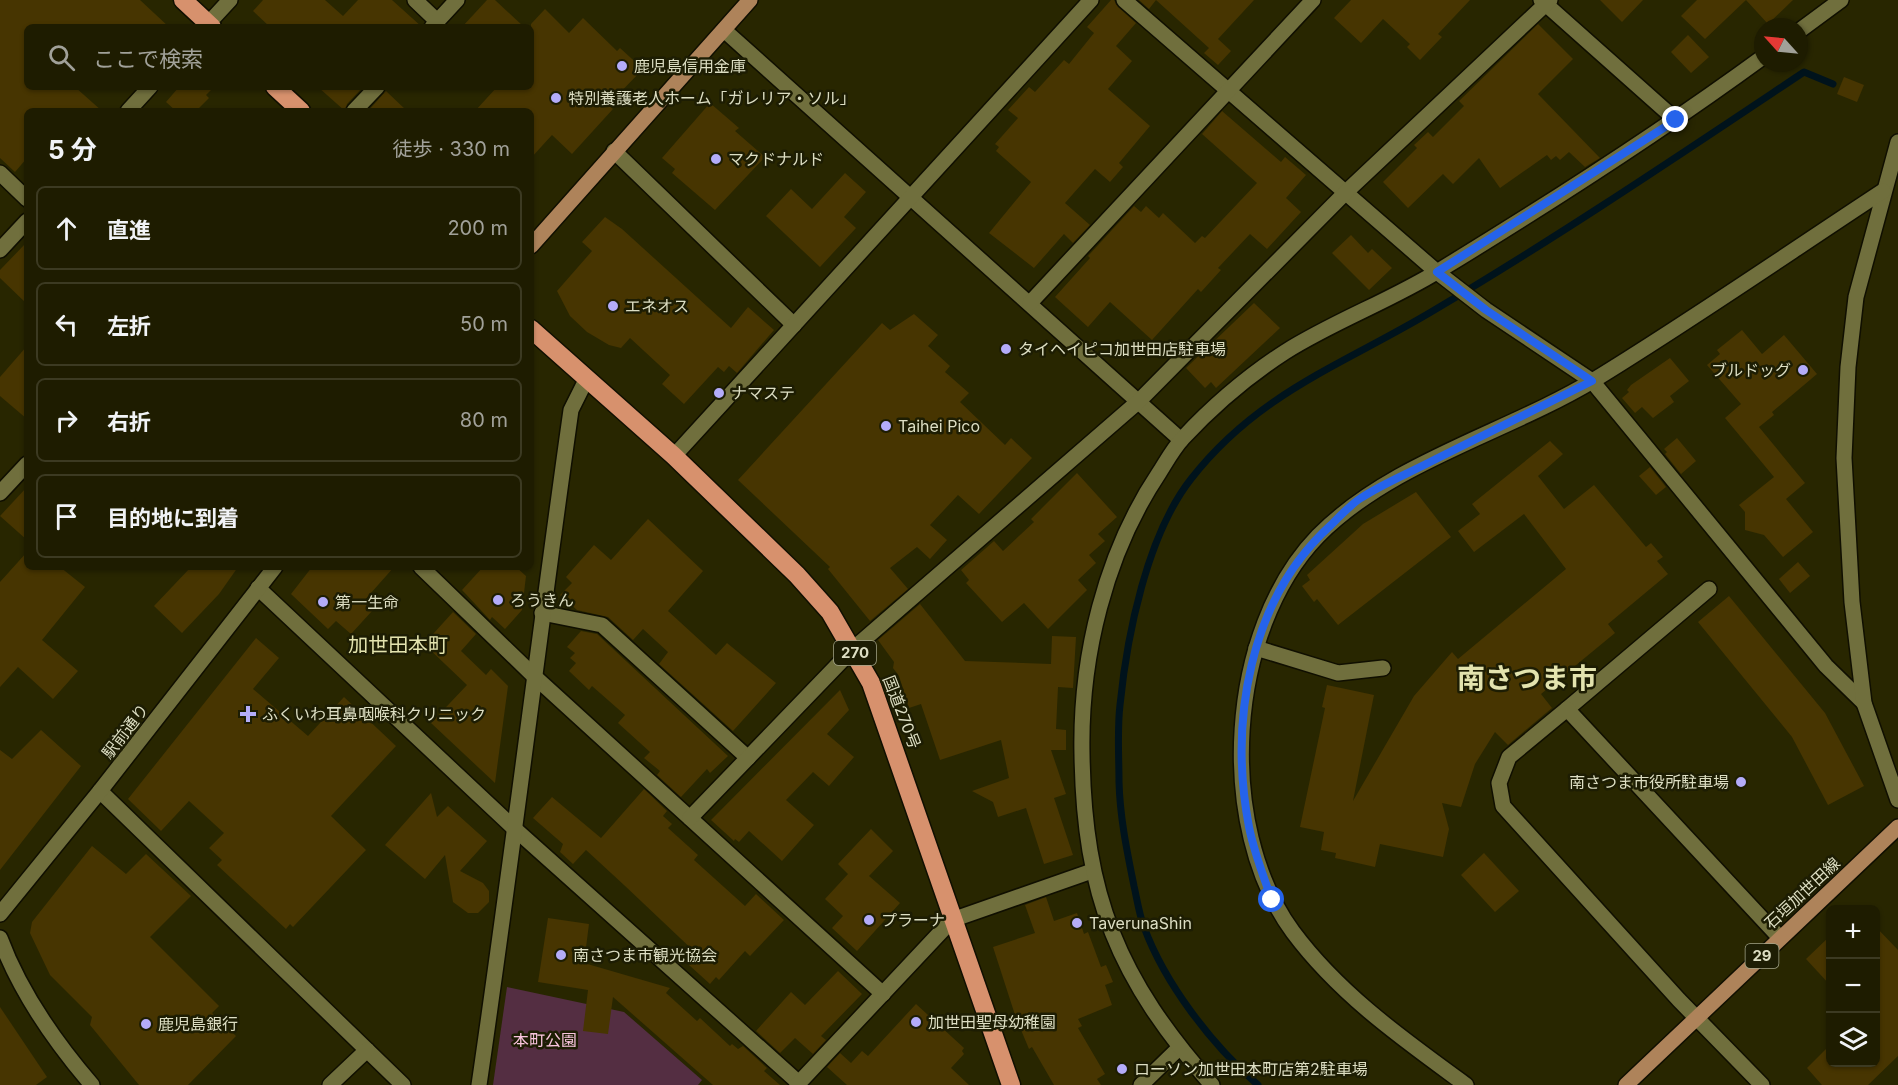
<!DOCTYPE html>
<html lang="ja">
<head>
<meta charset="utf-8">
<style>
	:root { --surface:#1e1c00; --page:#26250a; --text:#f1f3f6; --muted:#a1a199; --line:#3c3a22 }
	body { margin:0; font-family:Inter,"Noto Sans JP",sans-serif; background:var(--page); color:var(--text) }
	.controls { position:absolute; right:18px; bottom:18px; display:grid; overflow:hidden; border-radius:9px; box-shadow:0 2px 4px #0004 }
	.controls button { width:54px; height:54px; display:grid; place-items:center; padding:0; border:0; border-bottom:2px solid var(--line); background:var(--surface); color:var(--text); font:30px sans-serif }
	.compass { position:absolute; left:1754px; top:18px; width:54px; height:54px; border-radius:50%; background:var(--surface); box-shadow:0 2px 4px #0004; rotate:297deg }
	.stop { position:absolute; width:18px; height:18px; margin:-14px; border:4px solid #2563eb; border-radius:50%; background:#fff }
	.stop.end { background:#2563eb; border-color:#fff; box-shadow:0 2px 6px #0008 }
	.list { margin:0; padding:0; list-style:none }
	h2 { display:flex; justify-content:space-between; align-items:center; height:78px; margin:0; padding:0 24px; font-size:26px }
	h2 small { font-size:20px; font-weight:400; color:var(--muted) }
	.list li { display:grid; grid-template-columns:39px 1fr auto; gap:18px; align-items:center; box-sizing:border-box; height:84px; margin:0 12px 12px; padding:0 12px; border:2px solid var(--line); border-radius:9px }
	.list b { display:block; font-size:22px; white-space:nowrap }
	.list em { font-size:20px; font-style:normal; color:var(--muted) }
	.icon { flex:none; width:33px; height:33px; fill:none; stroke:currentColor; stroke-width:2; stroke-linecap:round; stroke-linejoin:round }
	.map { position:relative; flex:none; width:1898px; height:1085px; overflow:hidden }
	.search { position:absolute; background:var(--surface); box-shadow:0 2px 4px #0004; left:24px; top:24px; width:510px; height:66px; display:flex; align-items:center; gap:15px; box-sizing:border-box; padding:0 21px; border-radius:9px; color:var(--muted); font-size:22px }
	.panel { position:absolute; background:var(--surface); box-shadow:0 2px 4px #0004; left:24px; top:108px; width:510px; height:462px; border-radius:9px }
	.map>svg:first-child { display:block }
	.park { fill:#542e42 }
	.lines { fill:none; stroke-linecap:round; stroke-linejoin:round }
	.stream { stroke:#00131c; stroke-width:7 }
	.building { fill:#473501 }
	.minor-casing { stroke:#100f00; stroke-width:18 }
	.major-casing { stroke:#100f00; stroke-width:18 }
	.highway-casing { stroke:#100f00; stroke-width:21 }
	.minor { stroke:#706f3d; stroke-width:15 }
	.major { stroke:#ae835a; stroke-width:15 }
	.highway { stroke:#d7916d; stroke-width:18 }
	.route { stroke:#2563eb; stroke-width:8 }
	.poi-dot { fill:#b4acf9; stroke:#1d1d03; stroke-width:2 }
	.labels { text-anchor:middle; stroke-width:5; stroke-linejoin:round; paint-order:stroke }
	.shield { fill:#1d1d03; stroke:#a3a489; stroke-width:1.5 }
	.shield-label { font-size:15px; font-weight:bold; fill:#dddec3 }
	.poi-label { font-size:16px; fill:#dddec3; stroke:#1d1d03; text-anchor:start }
	.street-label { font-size:16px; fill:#dddec3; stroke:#1d1d03 }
	.park-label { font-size:16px; fill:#f9c4de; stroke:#1d1d03 }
	.quarter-label { font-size:20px; fill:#e3e3ae; stroke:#1d1d03 }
	.town-label { font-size:28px; font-weight:bold; fill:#e3e3ae; stroke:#1d1d03 }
</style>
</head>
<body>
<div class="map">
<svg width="1898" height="1085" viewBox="0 0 1898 1085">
	<rect width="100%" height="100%" fill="#282600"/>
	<polygon class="park" points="507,987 624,1012 702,1080 698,1085 493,1085"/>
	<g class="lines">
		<path class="stream" d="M1258,1085C1212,1045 1165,984 1144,927C1139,914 1137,899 1134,886C1127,851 1120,818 1119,782C1119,757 1117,730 1120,705C1127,635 1147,535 1191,479C1258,393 1342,365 1431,312C1558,237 1681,154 1804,72L1833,84"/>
	</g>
	<g class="building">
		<polygon points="0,0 140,0 169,27 27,27 27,87 75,87 102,111 27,111 27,158 15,172 0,158"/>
		<polygon points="263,0 325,0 343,16 358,0 392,0 422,27 270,27 253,11"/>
		<polygon points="487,0 495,0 524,27 462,27"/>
		<polygon points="1111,0 1114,0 1118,7 1136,23 1116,46 1132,61 1108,89 1150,126 1119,163 1123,167 1110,182 1095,169 1065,203 1090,225 1073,243 1064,234 1034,268 989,233 1031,182 996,151 999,147 995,144 1018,118 1008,110 1029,87 1035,92 1064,60 1069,64 1094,33 1087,27"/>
		<polygon points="1139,0 1254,0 1218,39 1231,51 1218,65 1204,53 1209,48 1156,0 1149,9"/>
		<polygon points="1351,0 1470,0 1438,34 1442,37 1420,60 1407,47 1410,44 1383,19 1361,43 1334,18"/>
		<polygon points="1600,0 1643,0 1622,22"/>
		<polygon points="1697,0 1793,0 1768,24 1746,0 1705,39 1681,16"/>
		<polygon points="545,9 569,33 583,18 617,51 620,48 643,69 608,105 613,109 572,154 552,135 531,158 531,111 475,111 497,87 531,87 531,24"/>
		<polygon points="1538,24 1573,59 1538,94 1600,158 1585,167 1569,152 1560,160 1556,156 1551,160 1547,155 1500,188 1479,158 1453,184 1443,174 1408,208 1383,182 1417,148 1414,145 1428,132 1433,137 1464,106 1459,101"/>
		<polygon points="1688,35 1709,57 1691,73 1671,52"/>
		<polygon points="1844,77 1864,85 1857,102 1837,94"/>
		<polygon points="179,87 214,87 206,95 209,98 196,111 176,111 166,102"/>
		<polygon points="318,87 363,87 347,104 345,111"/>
		<polygon points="386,91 407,111 368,111"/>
		<polygon points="710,103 739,128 735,131 765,157 715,210 672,173 675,169 662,158"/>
		<polygon points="1222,111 1281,162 1285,157 1306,175 1286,198 1301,212 1267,249 1250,234 1218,268 1221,270 1201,292 1198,289 1152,340 1110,302 1088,327 1055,297 1090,258 1088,256 1134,206 1141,212 1146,206 1159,218 1163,213 1195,243 1202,236 1205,238 1257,183 1202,134"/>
		<polygon points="845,173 866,192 844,217 856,228 820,267 766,216 791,189 812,209"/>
		<polygon points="605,217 622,229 731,328 748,307 774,330 737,373 729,366 724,372 718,367 684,404 662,384 670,375 630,338 621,348 609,345 587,332 570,316 557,291 592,251 582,242"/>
		<polygon points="1351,235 1368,253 1372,249 1392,268 1369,290 1332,253"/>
		<polygon points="27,242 27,304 0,278 0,270"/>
		<polygon points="1254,303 1280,328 1216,388 1211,382 1205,388 1186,368"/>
		<polygon points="914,314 938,335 928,346 950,366 945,372 969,393 960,402 1005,445 1011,438 1032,458 979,514 958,495 930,525 947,540 930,559 917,547 890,568 908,589 870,621 828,569 830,567 738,480 882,323 890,330"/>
		<polygon points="1742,330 1762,354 1784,335 1817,374 1772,412 1774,415 1759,427 1805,483 1786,499 1813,532 1783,557 1764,535 1745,530 1745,512 1739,505 1774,477 1725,418 1741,404 1707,365 1720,354 1717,350"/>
		<polygon points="27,346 27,419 0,396 0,377"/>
		<polygon points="1670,358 1689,381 1670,396 1674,402 1653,418 1642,407 1635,413 1622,398 1629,392 1627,390 1631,385"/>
		<polygon points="1677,438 1696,461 1681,474 1665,454 1667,452 1664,449"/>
		<polygon points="1550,441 1563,454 1538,476 1564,509 1594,485 1646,547 1651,543 1663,557 1657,561 1668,574 1608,624 1615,633 1541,694 1552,708 1508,745 1495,732 1475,764 1461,807 1442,803 1449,829 1443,857 1380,844 1375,867 1335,858 1336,853 1321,850 1324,832 1300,827 1325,708 1322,707 1327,685 1374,695 1353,801 1414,696 1452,652 1458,659 1566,569 1524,514 1474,552 1458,531 1480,514 1472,504"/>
		<polygon points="1650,467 1666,487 1656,495 1639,476"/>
		<polygon points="1077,473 1117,517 1098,534 1105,541 1089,555 1096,563 1078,580 1087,590 1048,629 1024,603 1002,622 966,583 969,580 961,570 994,541 1003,551 1034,522 1031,519"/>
		<polygon points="27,487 27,540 0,516"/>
		<polygon points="1416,492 1451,537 1338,625 1317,599 1314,602 1302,586 1310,580 1307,575 1363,524"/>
		<polygon points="648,519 703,571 668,611 716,655 727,643 776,683 733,731 659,664 668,652 643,629 633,640 608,617 577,610 560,595 572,583 566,577 594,545 611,560"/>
		<polygon points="27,552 27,567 60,567 85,587 42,640 78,671 53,699 18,667 0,687 0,582"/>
		<polygon points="1798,562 1810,576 1790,593 1779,579"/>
		<polygon points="191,567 238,567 219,594 182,633 154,606"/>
		<polygon points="312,567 394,567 363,602 372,611 351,634 336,621 328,629 291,594"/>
		<polygon points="483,567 516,567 526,576 522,610 505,629 492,617 490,620 462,590"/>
		<polygon points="1729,596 1825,713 1864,786 1828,805 1792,737 1698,622"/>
		<polygon points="920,604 965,661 1051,664 1052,636 1076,637 1073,688 1058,687 1056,729 1066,730 1066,750 1051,750 1066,794 1054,798 1073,855 1044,864 1026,808 998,817 993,802 972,791 1009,778 1001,740 940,760 921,704 909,708 899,676 893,668 894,662 878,640"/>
		<polygon points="453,612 476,634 461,651 486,675 491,669 508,686 495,783 431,723 467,685 424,644"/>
		<polygon points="581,631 597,634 728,756 710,773 707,769 681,797 657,775 660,771 644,758 650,752 618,723 625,715 592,686 589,690 569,671 576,663 570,658 575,653 567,647"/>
		<polygon points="256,638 279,658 253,689 308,736 344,697 396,746 331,816 366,850 293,927 290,924 286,929 217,865 222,860 209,848 224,833 189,801 161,831 128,799"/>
		<polygon points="840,690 849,710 827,734 854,757 829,786 813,772 786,800 814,825 782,861 749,831 739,842 735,839 734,841 711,820"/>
		<polygon points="41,730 81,766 0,870 0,750 12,759"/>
		<polygon points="644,789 667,811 663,816 672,824 668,828 698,855 694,860 745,906 756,894 784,920 750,956 745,951 719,980 716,977 710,984 689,965 698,955 624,885 586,850 573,864 560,852 563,844 533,818 552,797 601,838"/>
		<polygon points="431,793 437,817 448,806 487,841 460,871 483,883 489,891 489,902 478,913 468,913 453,902 445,855 425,879 385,845"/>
		<polygon points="871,829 893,851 869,876 900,903 857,951 832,928 843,916 825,899 848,874 838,864"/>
		<polygon points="92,846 126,874 146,854 191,896 150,937 219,1006 212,1013 236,1036 188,1085 139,1085 90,1025 92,1017 50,975 30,933 32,922"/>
		<polygon points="1484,853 1519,891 1495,912 1461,875"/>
		<polygon points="1046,897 1054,921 1077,913 1084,934 1088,932 1101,967 1106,965 1113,982 1105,985 1112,1005 1078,1019 1082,1026 1078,1028 1105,1074 1097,1079 1101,1085 1054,1085 1032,1047 1029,1049 1016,1018 993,947 1035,933 1025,905"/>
		<polygon points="548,918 589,924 584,963 670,988 666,993 697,1021 700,1018 730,1046 732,1044 738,1049 743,1046 767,1068 764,1071 780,1085 713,1085 613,997 608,1034 583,1031 588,990 538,982"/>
		<polygon points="1875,926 1898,950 1898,1056 1868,1085 1822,1085 1807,1068 1830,1045 1830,1062 1875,1062"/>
		<polygon points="1830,936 1830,985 1806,959"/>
		<polygon points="838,971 862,994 821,1036 826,1040 813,1054 795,1038 780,1053 756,1031 791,992 805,1005"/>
		<polygon points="916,1004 964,1048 962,1051 964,1054 951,1068 969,1085 847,1085 827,1067 840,1053 851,1063 862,1051 868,1056"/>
		<polygon points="0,1007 47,1077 36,1085 0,1085"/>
	</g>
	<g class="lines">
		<g class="minor-casing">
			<g id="minor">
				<polyline points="415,0 437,21"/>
				<polyline points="1124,0 1437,272 1486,310 1592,381 1826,666 1864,703"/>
				<polyline points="1541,0 1676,120"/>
				<polyline points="205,27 230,0"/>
				<polyline points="432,27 457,0"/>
				<polyline points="724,30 1181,440"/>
				<polyline points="1799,31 1841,0"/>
				<polyline points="128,111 150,87"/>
				<polyline points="354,111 377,87"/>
				<polyline points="1898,142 1856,297 1848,367 1844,458 1852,602 1864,703 1898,800"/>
				<polyline points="614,151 794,325"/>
				<polyline points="0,173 27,199"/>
				<polyline points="0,250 27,221"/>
				<polyline points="1030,303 1313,0"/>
				<polyline points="674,456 1091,0"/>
				<polyline points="0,493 27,464"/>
				<polyline points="421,567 535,677 883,994"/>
				<polyline points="258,588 516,830 799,1083"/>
				<polyline points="542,613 602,625 748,758"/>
				<polyline points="1256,648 1338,673 1383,668"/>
				<polyline points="1567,709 1709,589"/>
				<polyline points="100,791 403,1085"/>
				<polyline points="690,818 853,649 1139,401 1345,193 1550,0"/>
				<polyline points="0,914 100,791 275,567"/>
				<path d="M0,938C20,992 55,1042 92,1085"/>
				<polyline points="330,1085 367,1050"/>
				<path d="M479,1085C512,860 539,635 571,410L586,380"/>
				<polyline points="797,1085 952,920 1092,871"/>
				<polyline points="1141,1085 1179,1048"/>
				<path d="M1212,1085C1118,979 1084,896 1082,754C1080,657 1105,554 1159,473C1166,462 1173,449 1183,438C1212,407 1248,376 1285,352C1334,321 1390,301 1440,270C1550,203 1659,133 1763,57"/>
				<path d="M1466,1085C1403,1039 1340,995 1293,932C1215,826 1227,630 1318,536C1391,462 1506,433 1594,380C1692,320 1787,254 1883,191"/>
				<polyline points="1762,1085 1679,1000 1503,806 1499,783 1509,757 1567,709 1780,938"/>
			</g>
		</g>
		<g class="major-casing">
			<g id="major">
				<polyline points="531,246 750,0"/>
				<polyline points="1626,1085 1898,827"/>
			</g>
		</g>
		<g class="highway-casing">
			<g id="highway">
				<polyline points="183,0 212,27"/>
				<polyline points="275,87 301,111"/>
				<polyline points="531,329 674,456 797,575 830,612 871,683 1011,1085"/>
			</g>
		</g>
		<use href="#minor" class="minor"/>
		<use href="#major" class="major"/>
		<use href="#highway" class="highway"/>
	</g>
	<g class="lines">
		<path class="route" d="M1272,900C1263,876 1254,852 1249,827C1229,722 1249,599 1331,525C1340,516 1350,505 1361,498C1382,484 1407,474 1430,462C1484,435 1538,408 1592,381L1486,310L1437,272L1676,120"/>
	</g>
	<g class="poi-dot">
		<circle cx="622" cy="66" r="6"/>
		<circle cx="556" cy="98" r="6"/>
		<circle cx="716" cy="159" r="6"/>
		<circle cx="613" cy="306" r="6"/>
		<circle cx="1006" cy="349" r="6"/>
		<circle cx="1803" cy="370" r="6"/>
		<circle cx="719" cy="393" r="6"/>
		<circle cx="886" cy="426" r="6"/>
		<circle cx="498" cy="600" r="6"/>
		<circle cx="323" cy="602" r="6"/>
		<path d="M245 705h6v6h6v6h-6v6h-6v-6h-6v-6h6z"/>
		<circle cx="1741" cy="782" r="6"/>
		<circle cx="869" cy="920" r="6"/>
		<circle cx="1077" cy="923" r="6"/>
		<circle cx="561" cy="955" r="6"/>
		<circle cx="916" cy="1022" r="6"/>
		<circle cx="146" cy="1024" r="6"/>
		<circle cx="1122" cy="1069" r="6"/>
	</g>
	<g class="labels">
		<g class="shield">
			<rect x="834" y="641" width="42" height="24" rx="4.5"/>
			<rect x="1745.5" y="944" width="33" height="24" rx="4.5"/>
		</g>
		<g class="shield-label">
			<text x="855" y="658">270</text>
			<text x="1762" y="961">29</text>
		</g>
		<g class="poi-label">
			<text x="634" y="72">鹿児島信用金庫</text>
			<text x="568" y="104">特別養護老人ホーム「ガレリア・ソル」</text>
			<text x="728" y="165">マクドナルド</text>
			<text x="625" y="312">エネオス</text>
			<text x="1018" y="355">タイヘイピコ加世田店駐車場</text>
			<text x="1791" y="376" text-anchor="end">ブルドッグ</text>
			<text x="731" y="399">ナマステ</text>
			<text x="898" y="432">Taihei Pico</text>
			<text x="510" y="606">ろうきん</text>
			<text x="335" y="608">第一生命</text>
			<text x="262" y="720">ふくいわ耳鼻咽喉科クリニック</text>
			<text x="1729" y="788" text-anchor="end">南さつま市役所駐車場</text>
			<text x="881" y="926">プラーナ</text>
			<text x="1089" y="929">TaverunaShin</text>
			<text x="573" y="961">南さつま市観光協会</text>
			<text x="928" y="1028">加世田聖母幼稚園</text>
			<text x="158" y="1030">鹿児島銀行</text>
			<text x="1134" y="1075">ローソン加世田本町店第2駐車場</text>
		</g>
		<g class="street-label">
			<text transform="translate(902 712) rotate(69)" y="6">国道270号</text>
			<text transform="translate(125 731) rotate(-52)" y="6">駅前通り</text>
			<text transform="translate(1802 893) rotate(-43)" y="6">石垣加世田線</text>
		</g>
		<g class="park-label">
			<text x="545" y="1046">本町公園</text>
		</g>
		<g class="quarter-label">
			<text x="398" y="652">加世田本町</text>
		</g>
		<g class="town-label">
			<text x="1527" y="688">南さつま市</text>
		</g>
	</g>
</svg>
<div class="controls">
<button>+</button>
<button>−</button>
<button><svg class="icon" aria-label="layers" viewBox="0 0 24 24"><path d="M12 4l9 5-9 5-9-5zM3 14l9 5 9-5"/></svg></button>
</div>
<svg class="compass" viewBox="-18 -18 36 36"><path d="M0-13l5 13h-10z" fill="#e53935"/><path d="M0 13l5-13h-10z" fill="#a1a199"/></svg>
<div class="stop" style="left:1272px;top:900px"></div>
<div class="stop end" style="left:1676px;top:120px"></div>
<div class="search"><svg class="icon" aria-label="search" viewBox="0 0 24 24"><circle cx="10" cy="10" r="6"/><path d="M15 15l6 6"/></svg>ここで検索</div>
<section class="panel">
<h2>5 分<small>徒歩 · 330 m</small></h2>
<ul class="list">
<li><svg class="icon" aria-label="ahead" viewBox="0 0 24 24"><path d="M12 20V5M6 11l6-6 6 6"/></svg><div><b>直進</b></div><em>200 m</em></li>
<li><svg class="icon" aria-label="left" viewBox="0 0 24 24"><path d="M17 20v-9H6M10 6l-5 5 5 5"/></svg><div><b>左折</b></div><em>50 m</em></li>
<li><svg class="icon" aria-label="right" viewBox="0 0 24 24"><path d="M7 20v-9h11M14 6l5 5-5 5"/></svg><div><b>右折</b></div><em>80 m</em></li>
<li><svg class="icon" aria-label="arrive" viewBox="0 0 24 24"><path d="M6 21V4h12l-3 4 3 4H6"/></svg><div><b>目的地に到着</b></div></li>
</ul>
</section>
</div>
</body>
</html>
